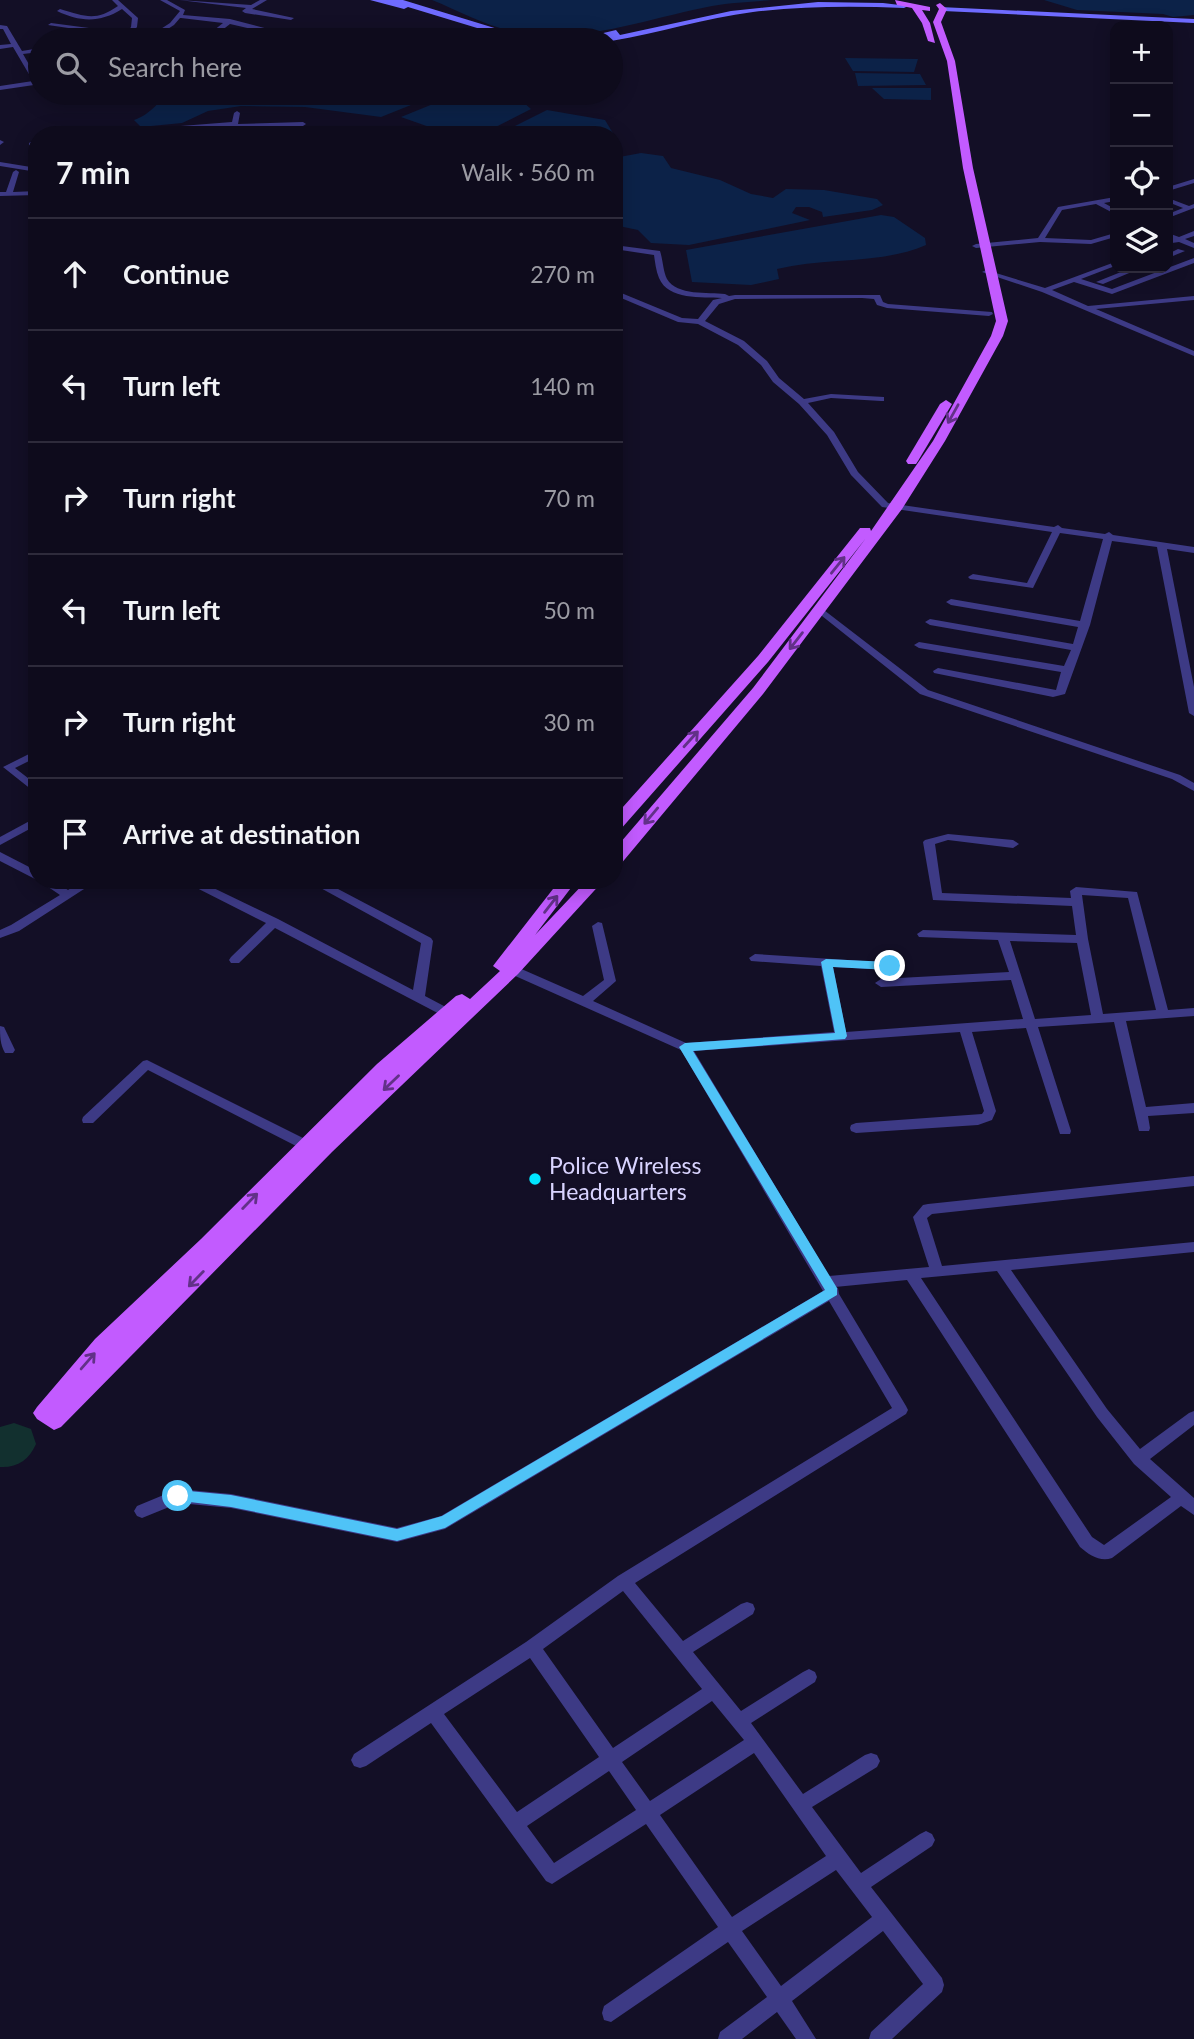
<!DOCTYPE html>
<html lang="en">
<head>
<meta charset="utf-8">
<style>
	:root { --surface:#0e0b1c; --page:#1c1929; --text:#f1f3f6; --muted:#9b9ba3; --line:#2e2b3b }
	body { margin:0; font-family:Lato,sans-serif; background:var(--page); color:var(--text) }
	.controls { position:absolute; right:21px; top:21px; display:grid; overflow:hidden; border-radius:14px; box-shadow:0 4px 18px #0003 }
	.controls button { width:63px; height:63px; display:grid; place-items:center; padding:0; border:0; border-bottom:2px solid var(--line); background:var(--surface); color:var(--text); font:35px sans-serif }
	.stop { position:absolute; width:21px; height:21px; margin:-16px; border:5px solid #4fc3f7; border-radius:50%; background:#fff }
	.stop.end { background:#4fc3f7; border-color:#fff; box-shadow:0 2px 7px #0008 }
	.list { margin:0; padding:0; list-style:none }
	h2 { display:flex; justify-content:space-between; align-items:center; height:91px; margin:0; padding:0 28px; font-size:30px }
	h2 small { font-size:23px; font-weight:400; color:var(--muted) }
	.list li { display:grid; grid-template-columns:46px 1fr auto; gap:21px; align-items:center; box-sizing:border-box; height:112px; padding:0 28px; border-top:2px solid var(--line) }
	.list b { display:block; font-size:26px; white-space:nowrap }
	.list em { font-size:23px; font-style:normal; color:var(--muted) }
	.icon { flex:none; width:38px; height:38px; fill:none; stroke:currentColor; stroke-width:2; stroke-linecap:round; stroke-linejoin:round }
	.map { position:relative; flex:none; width:1194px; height:2039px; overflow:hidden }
	.search { position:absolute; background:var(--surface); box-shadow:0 4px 18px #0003; left:28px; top:28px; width:595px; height:77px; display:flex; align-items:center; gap:18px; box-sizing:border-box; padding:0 24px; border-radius:38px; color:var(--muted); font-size:26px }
	.panel { position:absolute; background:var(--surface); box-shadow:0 4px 18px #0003; left:28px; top:126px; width:595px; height:763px; border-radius:28px }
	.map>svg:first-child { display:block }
	.green { fill:#12302f }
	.water { fill:#0c2248 }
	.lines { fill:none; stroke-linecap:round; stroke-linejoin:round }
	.street { fill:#3d3a85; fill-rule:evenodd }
	.secondary { fill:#6f6bff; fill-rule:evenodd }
	.primary { fill:#c25bff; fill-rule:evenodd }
	.oneway { stroke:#623188 }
	.route { fill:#4fc3f7 }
	.poi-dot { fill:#00e5ff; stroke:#130f26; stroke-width:2.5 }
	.labels { text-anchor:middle; stroke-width:6; stroke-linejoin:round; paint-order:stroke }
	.poi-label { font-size:23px; fill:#d9d4ff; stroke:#130f26; text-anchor:start }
</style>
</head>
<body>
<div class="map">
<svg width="1194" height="2039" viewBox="0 0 1194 2039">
	<rect width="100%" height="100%" fill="#130f26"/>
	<path class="green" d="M14,1423L31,1429L36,1444C29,1460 17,1468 0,1467V1427Z"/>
	<g class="water">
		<path d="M432,0H771C752,2 732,2 712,6C653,17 589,42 528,34C493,30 464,13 432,0Z"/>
		<polygon points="1044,0 1194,0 1194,15 1173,17 1163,14 1077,10"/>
		<polygon points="845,58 918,59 914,72 853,71"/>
		<polygon points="855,73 920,74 926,85 858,86"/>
		<polygon points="872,88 931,88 931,100 884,99"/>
		<path d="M175,93H441L381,117L305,107L241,106L208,111L182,123L141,127L134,120C153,114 158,98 175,93Z"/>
		<path d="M460,93C482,93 501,104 523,102L531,109L480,135H452L401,117Z"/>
		<polygon points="547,110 605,120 614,135 497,135"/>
		<polygon points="641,153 663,156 671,168 720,180 751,194 773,198 786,189 824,190 877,199 883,205 872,210 823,217 822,212 809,207 796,207 792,213 810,220 689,245 651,243 638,230 614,225 614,158"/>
		<path d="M881,215L894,217L925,238L926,245C880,265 826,257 777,269L779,279L751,285L692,282L686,250Z"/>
	</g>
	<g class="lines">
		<g class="street">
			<path d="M112,0H118L138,18L137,27L132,33L150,36L170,23L180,11L160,0H167L185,10L183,15L230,19L310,40H300L230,24L221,31L239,33L243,40H237L235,36L218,34L219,40H150L48,25L51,23L127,33L131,27L132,18L122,9C100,23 80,22 57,11L60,9C85,16 95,22 118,6ZM180,18H181L223,23L213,31V36L173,39L157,36L174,25Z"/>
			<polygon points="179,0 251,5 260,0 267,0 252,9 294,18 291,20 245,13 242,11 246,8"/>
			<polygon points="0,25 7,26 22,51 40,48 40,52 23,54 38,80 40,80 40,91 34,85 0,90 0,86 33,81 13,47 0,49 0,45 11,44 3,29 0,29"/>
			<polygon points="237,111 240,113 238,124 303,122 306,124 303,126 237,128 235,135 229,135 231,126 155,132 53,132 50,130 53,128 155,128 232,122 234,113"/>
			<polygon points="344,132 346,133 347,135 341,135"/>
			<polygon points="0,140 4,142 0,145"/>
			<polygon points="31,142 37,143 37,147 29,145 29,143"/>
			<polygon points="0,162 37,168 37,172 0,166"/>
			<polygon points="16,170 19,172 13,192 37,191 37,195 0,196 0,192 6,192 13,172"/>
			<polygon points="1194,179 1194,183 1168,191 1168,187"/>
			<polygon points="1115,197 1115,201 1104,203 1115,209 1115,214 1096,204 1062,210 1045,238 1091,240 1115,233 1115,237 1091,244 1040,242 976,248 972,246 976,244 1038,238 1058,207"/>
			<polygon points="1168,198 1189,206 1194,204 1194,208 1168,218 1168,214 1183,208 1168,202"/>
			<polygon points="1194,231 1194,236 1185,239 1194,243 1194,248 1179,242 1172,243 1172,239 1168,238 1168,233 1179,237"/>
			<path d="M614,245L660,251C663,260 663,271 667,279C677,296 708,292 725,294L729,296L735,295H880L883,302L888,304L992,312L993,314L989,316L887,308L877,305L874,299L862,298L735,299L719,304L705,321L744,341L767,361L779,378L804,399L831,394L884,397V401H881L831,398L808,403L834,432L858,472L888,503L1054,527L1058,525L1062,528L1105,534L1109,532L1113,535L1194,547V553L1167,549L1194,687V716L1189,713L1157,547L1112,541L1090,625L1065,694L1053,697L934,673L933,671L938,668L1056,690L1061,672L919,648L914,645L919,642L1064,666L1071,650L930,625L925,622L930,619L1073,644L1078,627L951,605L946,602L951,599L1080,621L1103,539L1060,533L1033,588L970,579L968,577L973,574L1027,583L1052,532L882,507L851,475L827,435L799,404L773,382L761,365L738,345L698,324L678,322L614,295V290L682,318L698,319L713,300L722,298C702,297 668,300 659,278C656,271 655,262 654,255L614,249Z"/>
			<polygon points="1178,249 1185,251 1168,258 1168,254"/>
			<polygon points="1194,258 1194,263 1112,294 1074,282 1052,290 1088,306 1194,296 1194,300 1096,309 1194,351 1194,356 1042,292 982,272 986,270 1045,288 1115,262 1115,266 1081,279 1112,289"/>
			<polygon points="1131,268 1141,268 1103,284 1096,282"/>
			<polygon points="820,607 928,690 1180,775 1194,783 1194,791 1172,779 920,694 817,612 817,608"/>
			<polygon points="37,750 37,757 15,768 37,785 37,794 3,767"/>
			<polygon points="37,817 37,825 0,845 0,837"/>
			<path d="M948,834L1013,840L1019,844L1013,848L948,840L935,844L942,893L1071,898L1070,891L1076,887L1137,892L1168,1010L1194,1008V1016L1126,1021L1146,1107L1194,1103V1113L1148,1116L1150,1128L1149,1131H1139L1114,1022L1038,1027L1071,1131L1070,1134H1060L1059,1131L1026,1028L972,1032L996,1111L992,1120L978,1125L856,1133L851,1131L850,1128L851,1125L856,1123L982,1114L984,1111L960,1032L694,1051L829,1276L929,1267L913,1217L923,1205L928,1204L1194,1176V1186L932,1214L927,1218L942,1266L1194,1242V1252L1011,1270L1107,1409L1140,1449L1189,1413L1194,1411V1425L1150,1459L1194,1498V1515L1181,1506L1112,1558C1100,1562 1089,1555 1080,1547L907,1280L835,1287L838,1288L839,1294L906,1406L908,1410L906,1414L635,1583L683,1641L741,1604L747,1602L753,1604L755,1609L753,1614L693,1652L741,1711L803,1672L809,1669L815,1672L817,1677L815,1682L751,1723L803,1794L865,1755L871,1753L877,1755L880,1761L877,1767L812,1807L861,1873L920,1834L926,1831L932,1834L935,1840L932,1846L871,1887L942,1978L944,1985L942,1992L892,2039H869L871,2032L923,1984L883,1931L792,2001L816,2039H796L777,2012L742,2039H718L720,2032L767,1997L728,1942L611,2022L604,2020L602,2013L604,2006L718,1927L646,1824L552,1884L546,1881L431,1723L366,1766L360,1768L354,1766L351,1760L354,1754L526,1642L618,1576L892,1408L829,1301L445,1529L397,1542L231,1508L179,1503L142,1518L137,1516L134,1511L137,1506L178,1489L231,1494L397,1528L441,1516L823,1291L681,1050L502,970L500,967L506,963L510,964L583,996L604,980L592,926L598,922L602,923L616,981L593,1001L686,1043L834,1032L821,966L751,961L749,958L755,954L894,963L896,966L894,969L890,970L833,967L846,1032L1023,1019L1011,980L881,987L875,983L881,979L1009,972L998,940L919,937L917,934L923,930L1076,935L1072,906L933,900L923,842L925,840ZM1082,895L1128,898L1156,1010L1103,1014L1088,939ZM1010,941L1077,943L1091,1015L1035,1019ZM997,1271L1097,1417L1134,1464L1171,1497L1104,1545L1092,1537L921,1278ZM623,1591L702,1689L613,1748L543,1649ZM530,1658L599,1757L517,1812L444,1714ZM712,1701L744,1740L650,1801L622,1762ZM754,1753L826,1856L732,1917L660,1815ZM609,1771L636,1810L554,1863L527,1826ZM836,1870L872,1917L781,1986L742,1931Z"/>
			<polygon points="0,852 37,871 37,880 0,861"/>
			<polygon points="38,880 53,880 68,890 83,880 98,880 19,931 0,938 0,930 11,925 60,895"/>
			<polygon points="181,880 197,880 278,919 413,990 421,943 306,880 321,880 431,938 433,941 425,996 459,1014 461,1017 455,1021 451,1020 275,928 239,963 231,963 229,960 231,957 266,923"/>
			<path d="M0,1026L4,1027L15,1050L13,1053H5C0,1044 0,1036 0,1026Z"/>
			<polygon points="147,1060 307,1140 319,1143 321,1146 319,1149 314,1151 300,1148 148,1070 93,1123 83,1123 82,1120 83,1117 143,1061"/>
		</g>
		<g class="secondary">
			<polygon points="370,0 403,0 511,33 559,40 510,38 408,7 404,9"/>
			<path d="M818,2L883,3L908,6L904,8C854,6 803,6 753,12C705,18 659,33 611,41L600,40L601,38L574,40L616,30L620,35L731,11Z"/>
			<polygon points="940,7 1194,19 1194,23 943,11"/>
		</g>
		<g class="primary">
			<polygon points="895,0 930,7 930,11 922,10 930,23 935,43 928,41 922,23 912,8 897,5"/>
			<polygon points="940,3 947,9 941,22 955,61 973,168 1008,321 1003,336 945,441 902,509 763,694 620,865 614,866 614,850 753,688 866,538 768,662 620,830 614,832 614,817 758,656 860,528 870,528 871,531 933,441 991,336 996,321 963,168 947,61 933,22 939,9 936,5"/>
			<polygon points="946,400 952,404 918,461 916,464 908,464 906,461 940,404"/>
			<polygon points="560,880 577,880 535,935 587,880 604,880 518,974 332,1152 61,1427 54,1430 37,1419 33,1413 37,1407 95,1339 201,1239 377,1064 456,996 462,994 470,999 500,971 493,966 496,962"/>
		</g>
	</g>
	<defs><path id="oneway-shaft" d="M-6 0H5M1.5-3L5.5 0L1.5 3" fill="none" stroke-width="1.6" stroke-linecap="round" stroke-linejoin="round" transform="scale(1.75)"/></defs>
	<g class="oneway">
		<use href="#oneway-shaft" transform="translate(953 414) rotate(119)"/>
		<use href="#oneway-shaft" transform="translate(838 565) rotate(-51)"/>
		<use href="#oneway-shaft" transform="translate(796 641) rotate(128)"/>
		<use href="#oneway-shaft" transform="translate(691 739) rotate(-48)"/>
		<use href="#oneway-shaft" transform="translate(651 816) rotate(130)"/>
		<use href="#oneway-shaft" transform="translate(551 904) rotate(-52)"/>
		<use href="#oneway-shaft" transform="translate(391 1083) rotate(136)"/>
		<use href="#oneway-shaft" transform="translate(250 1201) rotate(-46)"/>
		<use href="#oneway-shaft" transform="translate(196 1279) rotate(134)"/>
		<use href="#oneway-shaft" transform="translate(88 1361) rotate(-49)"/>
	</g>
	<polygon class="route" points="826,959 890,962 896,966 890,970 833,967 847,1036 845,1039 693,1051 837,1288 837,1295 445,1528 397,1541 231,1507 173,1500 171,1496 178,1490 231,1495 397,1529 442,1516 825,1290 679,1047 685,1043 835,1033 821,962"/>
	<circle class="poi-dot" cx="535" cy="1179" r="7"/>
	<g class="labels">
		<g class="poi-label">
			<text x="549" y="1174">Police Wireless<tspan x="549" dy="26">Headquarters</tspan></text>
		</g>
	</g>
</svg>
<div class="controls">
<button>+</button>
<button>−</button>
<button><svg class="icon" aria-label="locate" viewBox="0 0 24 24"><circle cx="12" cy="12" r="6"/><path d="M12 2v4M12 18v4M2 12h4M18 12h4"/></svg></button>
<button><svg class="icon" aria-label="layers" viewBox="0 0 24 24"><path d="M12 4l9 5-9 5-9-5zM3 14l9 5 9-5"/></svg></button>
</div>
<div class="stop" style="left:178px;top:1496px"></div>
<div class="stop end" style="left:890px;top:966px"></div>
<div class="search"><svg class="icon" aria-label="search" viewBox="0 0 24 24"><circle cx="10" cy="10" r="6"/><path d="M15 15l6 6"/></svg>Search here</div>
<section class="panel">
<h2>7 min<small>Walk · 560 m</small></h2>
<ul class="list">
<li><svg class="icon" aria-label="ahead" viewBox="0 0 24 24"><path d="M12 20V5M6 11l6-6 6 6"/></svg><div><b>Continue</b></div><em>270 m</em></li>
<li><svg class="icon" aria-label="left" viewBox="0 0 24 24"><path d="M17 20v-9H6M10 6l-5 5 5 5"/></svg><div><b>Turn left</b></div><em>140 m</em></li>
<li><svg class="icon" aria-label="right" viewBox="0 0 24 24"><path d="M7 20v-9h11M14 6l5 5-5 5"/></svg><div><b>Turn right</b></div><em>70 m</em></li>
<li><svg class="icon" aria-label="left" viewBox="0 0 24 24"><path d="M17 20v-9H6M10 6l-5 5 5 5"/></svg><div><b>Turn left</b></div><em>50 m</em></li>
<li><svg class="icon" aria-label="right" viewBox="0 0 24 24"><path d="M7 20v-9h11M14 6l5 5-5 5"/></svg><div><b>Turn right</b></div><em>30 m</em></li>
<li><svg class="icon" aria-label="arrive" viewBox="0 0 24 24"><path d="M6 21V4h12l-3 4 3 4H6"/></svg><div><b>Arrive at destination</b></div></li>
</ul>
</section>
</div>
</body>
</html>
